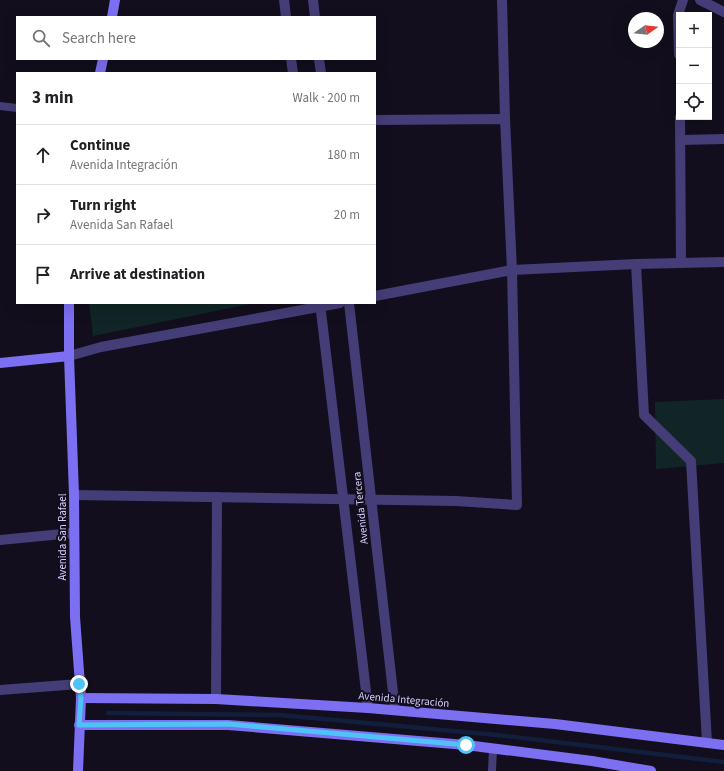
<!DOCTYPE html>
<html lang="en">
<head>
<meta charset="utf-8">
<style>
	:root { --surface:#fff; --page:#f6f6f6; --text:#202124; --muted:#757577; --line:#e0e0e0 }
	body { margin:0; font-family:"Source Sans 3",sans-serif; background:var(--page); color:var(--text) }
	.controls { position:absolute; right:12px; top:12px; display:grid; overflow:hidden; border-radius:0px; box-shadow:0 4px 16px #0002 }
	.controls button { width:36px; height:36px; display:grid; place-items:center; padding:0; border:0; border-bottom:1px solid var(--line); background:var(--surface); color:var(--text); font:20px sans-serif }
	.compass { position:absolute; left:628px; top:12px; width:36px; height:36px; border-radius:50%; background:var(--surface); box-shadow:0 4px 16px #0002; rotate:76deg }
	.stop { position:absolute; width:12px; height:12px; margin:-9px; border:3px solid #4fc3f7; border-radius:50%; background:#fff }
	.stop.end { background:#4fc3f7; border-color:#fff; box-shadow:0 1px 4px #0008 }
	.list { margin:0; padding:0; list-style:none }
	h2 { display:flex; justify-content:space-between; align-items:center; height:52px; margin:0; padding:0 16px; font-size:17px }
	h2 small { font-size:13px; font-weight:400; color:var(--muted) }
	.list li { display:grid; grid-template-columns:26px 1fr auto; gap:12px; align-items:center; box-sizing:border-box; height:60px; padding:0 16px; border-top:1px solid var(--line) }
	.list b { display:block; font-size:15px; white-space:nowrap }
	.list p { margin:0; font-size:13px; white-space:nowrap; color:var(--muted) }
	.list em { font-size:13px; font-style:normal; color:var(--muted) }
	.icon { flex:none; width:22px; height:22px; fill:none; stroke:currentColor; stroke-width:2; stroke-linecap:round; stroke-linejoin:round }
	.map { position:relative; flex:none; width:724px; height:771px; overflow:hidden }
	.search { position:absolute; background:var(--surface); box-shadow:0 4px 16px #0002; left:16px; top:16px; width:360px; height:44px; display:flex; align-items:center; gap:10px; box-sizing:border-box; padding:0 14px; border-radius:0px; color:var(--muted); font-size:15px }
	.panel { position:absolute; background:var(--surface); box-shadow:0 4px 16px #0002; left:16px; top:72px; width:360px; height:232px; border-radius:0px }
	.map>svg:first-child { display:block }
	.green { fill:#112526 }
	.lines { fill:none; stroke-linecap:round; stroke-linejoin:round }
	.stream { stroke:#111f3d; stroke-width:4.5 }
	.lane { stroke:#443d77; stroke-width:8 }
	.street { stroke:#443d77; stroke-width:10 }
	.secondary { stroke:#7d6ff1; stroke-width:10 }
	.route { stroke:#4fc3f7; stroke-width:5 }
	.labels { text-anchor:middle; stroke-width:4; stroke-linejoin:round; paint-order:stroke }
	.street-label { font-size:11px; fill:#d7cefa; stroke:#120e1d }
</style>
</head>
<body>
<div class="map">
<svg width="724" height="771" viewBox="0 0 724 771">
	<rect width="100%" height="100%" fill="#120e1d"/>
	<g class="green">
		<polygon points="89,303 255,303 93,336"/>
		<polygon points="724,399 724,463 656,469 655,402"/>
	</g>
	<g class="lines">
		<polyline class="stream" points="108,713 280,715 497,735 724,762"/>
		<g class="lane">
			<polyline points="0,106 17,108"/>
			<polyline points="492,771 493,749"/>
		</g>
		<g class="street">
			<polyline points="284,0 286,17"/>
			<polyline points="313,0 315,17"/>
			<polyline points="502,0 505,119"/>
			<polyline points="700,0 724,12"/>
			<polyline points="679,55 678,15 683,0"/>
			<polyline points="291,59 293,73"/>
			<polyline points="319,59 321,73"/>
			<polyline points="680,117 681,263"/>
			<polyline points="681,140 724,139"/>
			<polyline points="636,264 644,415 691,461 707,743"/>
			<polyline points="375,296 512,270 636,264 724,262"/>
			<polyline points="320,303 368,708"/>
			<polyline points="349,303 395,710"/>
			<polyline points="69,356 101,347 340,303"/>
			<polyline points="74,495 456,501 517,505 512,270 505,119 375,120"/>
			<polyline points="0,540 73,533"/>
			<polyline points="0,690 79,684"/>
			<polyline points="216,699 217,497"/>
		</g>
		<g class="secondary">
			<polyline points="112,17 115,0"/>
			<polyline points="100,73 103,59"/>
			<polyline points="69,303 69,356 74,495 75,617 81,698 78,771"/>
			<polyline points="0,363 69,356"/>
			<polyline points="81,698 216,699 368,708 555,724 724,745"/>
			<polyline points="79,725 228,725 466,745 592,761 651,771"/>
		</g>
	</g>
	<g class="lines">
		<polyline class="route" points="79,684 81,698 79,725 228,724 466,745"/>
	</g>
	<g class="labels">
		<g class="street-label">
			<text transform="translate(360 508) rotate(-96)" y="4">Avenida Tercera</text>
			<text transform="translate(62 537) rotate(-90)" y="4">Avenida San Rafael</text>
			<text transform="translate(404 699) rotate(5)" y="4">Avenida Integración</text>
		</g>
	</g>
</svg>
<div class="controls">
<button>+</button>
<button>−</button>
<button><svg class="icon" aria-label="locate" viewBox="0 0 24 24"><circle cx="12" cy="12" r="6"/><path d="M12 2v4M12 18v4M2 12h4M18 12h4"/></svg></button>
</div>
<svg class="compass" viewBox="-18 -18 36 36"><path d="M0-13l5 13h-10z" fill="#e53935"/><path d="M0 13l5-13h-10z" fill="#757577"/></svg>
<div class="stop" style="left:466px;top:745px"></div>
<div class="stop end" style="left:79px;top:684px"></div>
<div class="search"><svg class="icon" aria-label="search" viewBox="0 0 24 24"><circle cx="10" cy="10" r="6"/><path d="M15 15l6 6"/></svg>Search here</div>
<section class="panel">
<h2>3 min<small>Walk · 200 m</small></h2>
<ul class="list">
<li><svg class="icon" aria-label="ahead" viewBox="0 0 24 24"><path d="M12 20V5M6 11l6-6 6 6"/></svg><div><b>Continue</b><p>Avenida Integración</p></div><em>180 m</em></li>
<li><svg class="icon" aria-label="right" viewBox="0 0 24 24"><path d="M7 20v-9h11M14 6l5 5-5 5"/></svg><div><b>Turn right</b><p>Avenida San Rafael</p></div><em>20 m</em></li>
<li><svg class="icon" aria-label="arrive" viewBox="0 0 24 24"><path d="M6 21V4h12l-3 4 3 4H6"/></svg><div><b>Arrive at destination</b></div></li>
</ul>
</section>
</div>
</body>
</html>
